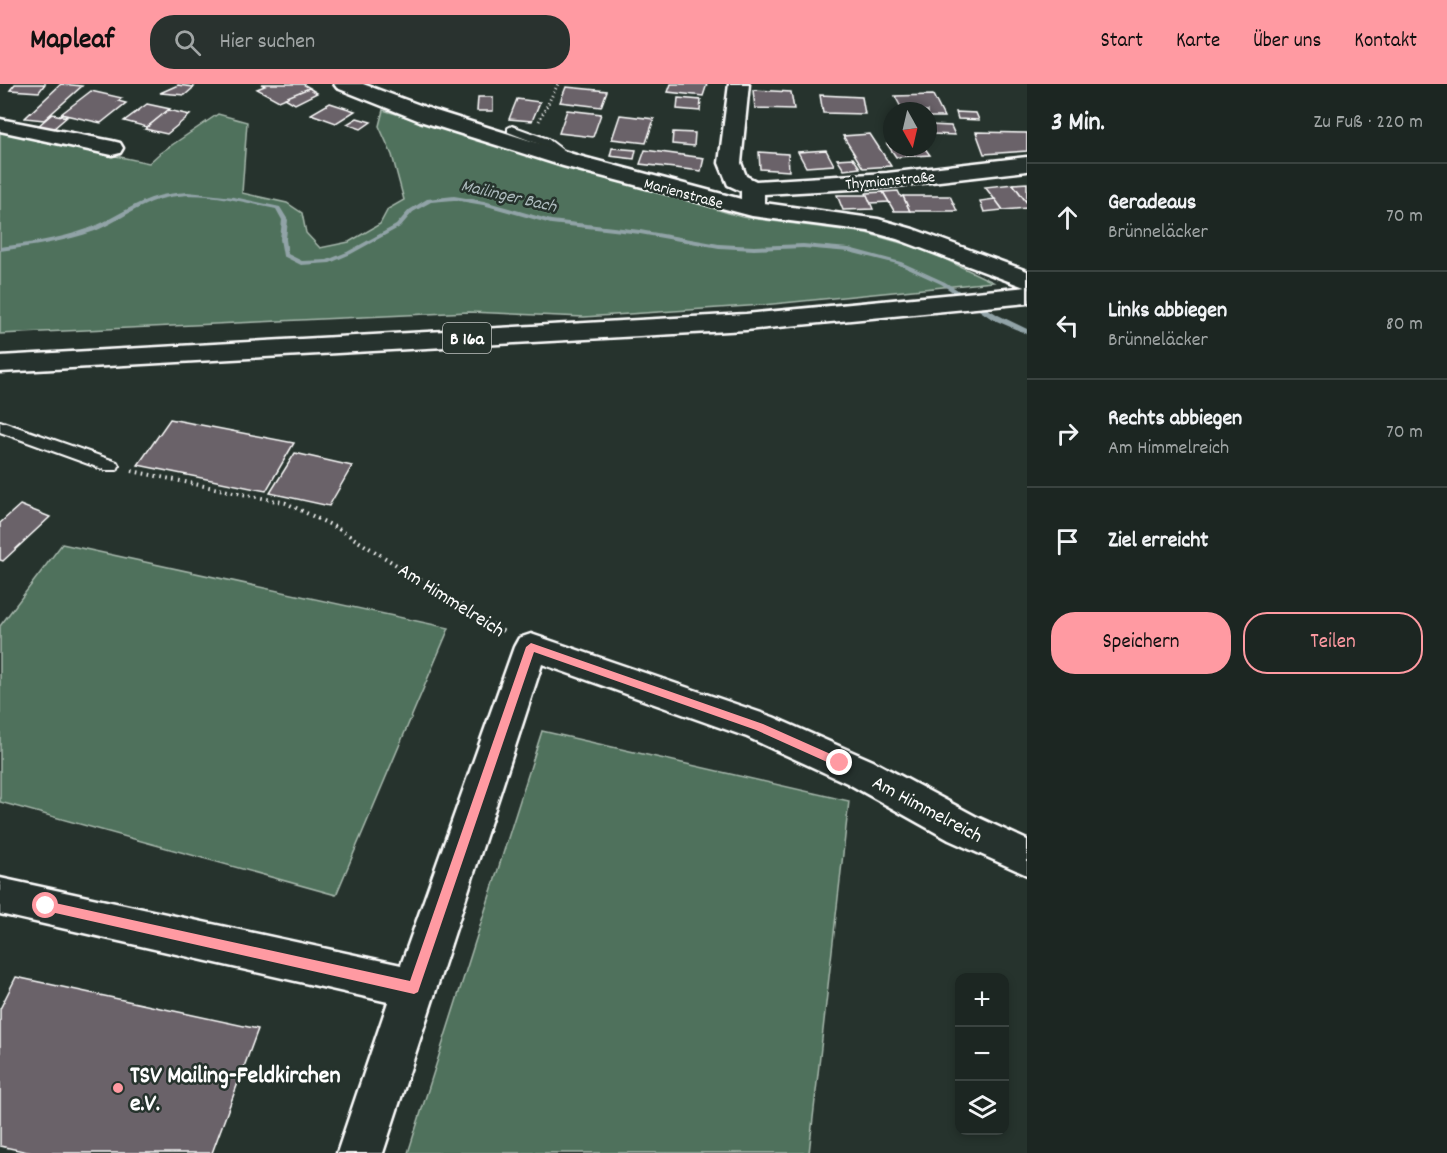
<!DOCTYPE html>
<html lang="de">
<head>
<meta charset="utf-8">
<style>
	:root { --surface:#1c2622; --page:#29322f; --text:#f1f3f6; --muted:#a0a5a5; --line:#3a4340; --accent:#ff9aa2 }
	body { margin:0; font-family:Dekko,sans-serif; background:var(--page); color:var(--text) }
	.controls { position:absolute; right:18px; bottom:18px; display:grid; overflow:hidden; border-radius:12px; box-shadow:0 3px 9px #0003 }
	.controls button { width:54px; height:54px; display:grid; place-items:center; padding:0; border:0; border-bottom:2px solid var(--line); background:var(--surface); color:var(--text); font:30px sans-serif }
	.compass { position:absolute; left:883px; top:18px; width:54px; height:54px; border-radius:50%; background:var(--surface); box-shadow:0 3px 9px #0003; rotate:172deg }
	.stop { position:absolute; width:18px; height:18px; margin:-14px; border:4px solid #ff9aa2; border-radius:50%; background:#fff }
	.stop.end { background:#ff9aa2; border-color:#fff; box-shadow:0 2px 6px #0008 }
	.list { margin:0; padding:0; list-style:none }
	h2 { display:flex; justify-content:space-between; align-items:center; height:78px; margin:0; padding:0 24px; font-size:26px }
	h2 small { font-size:20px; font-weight:400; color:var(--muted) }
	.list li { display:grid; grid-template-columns:39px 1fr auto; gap:18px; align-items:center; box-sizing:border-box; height:108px; padding:0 24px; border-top:2px solid var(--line) }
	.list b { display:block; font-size:22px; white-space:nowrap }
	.list p { margin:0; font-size:20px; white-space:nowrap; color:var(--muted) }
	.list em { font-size:20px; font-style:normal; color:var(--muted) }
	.actions { display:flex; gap:12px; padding:18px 24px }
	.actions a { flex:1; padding:14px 0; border:2px solid var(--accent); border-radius:24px; text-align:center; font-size:21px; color:var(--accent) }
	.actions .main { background:var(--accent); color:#111 }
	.icon { flex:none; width:33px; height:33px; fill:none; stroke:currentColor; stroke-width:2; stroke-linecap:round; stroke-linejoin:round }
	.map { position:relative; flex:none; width:1027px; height:1069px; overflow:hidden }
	header { display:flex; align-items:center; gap:36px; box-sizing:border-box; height:84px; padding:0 30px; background:var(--accent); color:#111 }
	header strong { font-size:28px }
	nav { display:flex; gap:33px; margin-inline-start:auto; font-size:21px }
	.search { width:420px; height:54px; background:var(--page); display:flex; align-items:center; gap:15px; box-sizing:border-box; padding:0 21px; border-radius:24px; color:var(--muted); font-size:22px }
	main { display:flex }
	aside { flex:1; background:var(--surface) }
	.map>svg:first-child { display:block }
	.green { fill:#4f715b; stroke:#a7b8ad; stroke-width:1.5 }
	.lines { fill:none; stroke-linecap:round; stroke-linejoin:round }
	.stream { fill:#91a3a7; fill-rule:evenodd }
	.building { fill:#6b6269; stroke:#fff; stroke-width:1.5 }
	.lane-casing { stroke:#fff; stroke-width:4 }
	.street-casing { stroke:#fff; stroke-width:5 }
	.primary-casing { stroke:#fff; stroke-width:5 }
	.path-far1 { stroke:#fff; stroke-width:3; stroke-dasharray:1 3; stroke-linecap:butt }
	.path { stroke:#fff; stroke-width:4; stroke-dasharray:1.5 4.5; stroke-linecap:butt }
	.lane { fill:#26332d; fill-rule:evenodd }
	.street { fill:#26332d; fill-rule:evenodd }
	.primary { fill:#26332d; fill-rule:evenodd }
	.route { fill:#ff9aa2 }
	.poi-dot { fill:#ff9aa2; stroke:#26332d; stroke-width:2 }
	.labels { text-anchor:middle; stroke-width:5; stroke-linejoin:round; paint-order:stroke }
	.far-street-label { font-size:16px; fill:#fff; stroke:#26332d }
	.far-water-label { font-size:18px; font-style:italic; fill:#acbabd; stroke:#26332d }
	.shield { fill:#26332d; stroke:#bec2c0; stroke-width:1.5 }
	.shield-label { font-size:18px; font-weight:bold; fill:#fff }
	.street-label { font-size:20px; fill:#fff; stroke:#26332d }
	.near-poi-label { font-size:24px; font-weight:bold; fill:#fff; stroke:#26332d; text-anchor:start }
</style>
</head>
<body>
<header>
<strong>Mapleaf</strong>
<div class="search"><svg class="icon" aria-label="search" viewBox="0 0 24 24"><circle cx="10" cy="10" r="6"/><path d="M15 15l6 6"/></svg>Hier suchen</div>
<nav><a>Start</a><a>Karte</a><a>Über uns</a><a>Kontakt</a></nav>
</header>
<main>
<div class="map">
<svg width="1027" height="1069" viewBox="0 0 1027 1069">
	<rect width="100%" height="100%" fill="#26332d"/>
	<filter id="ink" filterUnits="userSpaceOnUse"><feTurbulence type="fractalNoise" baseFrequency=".0167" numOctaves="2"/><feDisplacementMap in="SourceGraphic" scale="12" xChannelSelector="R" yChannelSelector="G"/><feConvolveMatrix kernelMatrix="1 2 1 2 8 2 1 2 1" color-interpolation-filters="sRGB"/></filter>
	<g filter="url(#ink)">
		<g class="green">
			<polygon points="383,26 742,133 866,149 926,166 993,198 763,221 584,233 469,228 0,250 0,48 149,79 160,69 218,30 247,38 242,109 287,119 302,129 306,149 320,164 349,158 380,140 388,125 404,116 392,71 379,42"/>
			<polygon points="62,460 449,544 336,811 0,718 0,542"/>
			<polygon points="542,647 849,717 809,1069 408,1069"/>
		</g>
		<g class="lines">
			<path class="stream" d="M188,108L234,113L280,123L288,136L286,155L288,170L302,177L327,176L347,168L396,141L409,126L427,115L454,112L484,117L551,136L640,146L719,160L754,162L803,160L849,164L901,178L945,198L998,231L1027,245V250L992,235L941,200L897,180L849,168L803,164L754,166L719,164L640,150L551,140L483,121L454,116L431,118L413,128L400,143L351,170L330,179L301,181L283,172L280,155L282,136L276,125C242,118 205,107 170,113C143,117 120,137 95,147C65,158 32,162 0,167V163C29,159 59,155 87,145C110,137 129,122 151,114C163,110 175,109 188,108Z"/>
		</g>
		<g class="building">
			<polygon points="15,0 45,0 39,8 10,6"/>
			<polygon points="61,0 82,2 44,36 25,34"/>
			<polygon points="261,0 303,0 310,4 279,17 257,5 265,2"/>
			<polygon points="671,0 707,0 703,12 668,8"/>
			<polygon points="178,1 194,3 185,11 160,9"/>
			<polygon points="566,3 607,7 601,23 560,18"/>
			<polygon points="309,4 317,9 295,20 285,14"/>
			<polygon points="753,6 791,8 794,25 755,24"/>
			<polygon points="91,7 122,14 118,17 126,19 101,39 61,30"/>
			<polygon points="820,11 862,13 865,30 823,29"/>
			<polygon points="933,11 944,33 928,33 928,27 903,27 895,12"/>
			<polygon points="478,13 493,13 493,27 477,27"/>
			<polygon points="678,14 701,16 700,27 677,25"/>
			<polygon points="517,15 540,18 532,37 509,35"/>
			<polygon points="330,19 355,27 336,39 311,30"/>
			<polygon points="147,20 170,25 147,43 124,37"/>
			<polygon points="168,26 190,31 167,50 145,45"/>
			<polygon points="567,26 601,30 593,53 559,49"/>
			<polygon points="956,28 976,29 979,36 958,35"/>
			<polygon points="52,30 67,33 53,45 38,42"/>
			<polygon points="620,31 654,35 646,59 612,55"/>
			<polygon points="357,34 371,38 361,45 347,40"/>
			<polygon points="929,41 951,42 955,51 932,50"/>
			<polygon points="673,48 695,49 694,62 672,60"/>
			<polygon points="976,48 1027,49 1027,67 984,70"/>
			<polygon points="870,50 891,82 863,84 843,52"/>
			<polygon points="887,60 892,60 892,63 924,63 930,71 896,73"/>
			<polygon points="612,64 636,66 634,75 610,72"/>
			<polygon points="645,66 704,74 701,87 640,80"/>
			<polygon points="826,66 834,81 806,83 798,68"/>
			<polygon points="759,68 788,70 789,87 760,85"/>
			<polygon points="853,74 860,84 844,86 837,75"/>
			<polygon points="1027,99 1027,119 1013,100"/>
			<polygon points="1013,100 1027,119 1027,124 1003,126 985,103"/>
			<polygon points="898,107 901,113 903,112 910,127 894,127 883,108"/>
			<polygon points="883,108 889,118 870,119 866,109"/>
			<polygon points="837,111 867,111 873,125 843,126"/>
			<polygon points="903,112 950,112 957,127 910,127"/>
			<polygon points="995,115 1003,126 984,128 980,117"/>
			<polygon points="170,335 294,359 266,407 138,381"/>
			<polygon points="295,369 352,382 329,422 270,409"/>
			<polygon points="20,421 50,433 3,477 0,476 0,439"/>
			<polygon points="16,893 258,945 212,1069 32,1069 0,1062 0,925"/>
		</g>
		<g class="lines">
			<g class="lane-casing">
				<g id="lane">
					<polygon points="512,42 548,55 577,77 571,81 567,80 539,60 508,48 508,44"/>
					<polygon points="0,337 117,378 119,382 117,386 105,386 0,348"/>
				</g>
			</g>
			<g class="street-casing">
				<g id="street">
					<polygon points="334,0 363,0 436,27 579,72 741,115 741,107 728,101 719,79 729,0 749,0 741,79 746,92 756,97 887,89 1027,73 1027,87 887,103 764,110 764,119 878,135 913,145 1027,187 1027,204 897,155 868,147 752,132 563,82 420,37 337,4"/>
					<polygon points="0,35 112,57 120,59 123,64 120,69 112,71 0,47"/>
					<polygon points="531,550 773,633 873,677 975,732 1027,756 1027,791 949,756 847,699 747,653 542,580 383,1069 337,1069 388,918 0,830 0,794 401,881 514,563 519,554"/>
				</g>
			</g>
			<g class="primary-casing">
				<polygon id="primary" points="1027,203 1027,219 746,246 0,288 0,272 746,230"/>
			</g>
			<polyline class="path-far1" points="539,37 558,0"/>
			<polyline class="path" points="132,387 286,419 337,444 506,549"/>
			<use href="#lane" class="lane"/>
			<use href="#street" class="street"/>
			<use href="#primary" class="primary"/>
		</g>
	</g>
	<polygon class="route" points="531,559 763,640 844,676 845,679 840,684 836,682 756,646 534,568 418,908 414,910 42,826 42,818 46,817 410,897 526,563"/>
	<circle class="poi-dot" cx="118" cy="1004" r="6"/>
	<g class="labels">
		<g class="far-street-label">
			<text transform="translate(890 95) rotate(-5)" y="6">Thymianstraße</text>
			<text transform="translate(684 108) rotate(15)" y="6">Marienstraße</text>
		</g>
		<g class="far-water-label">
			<text transform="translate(509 111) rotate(13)" y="6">Mailinger Bach</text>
		</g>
		<rect class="shield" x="443" y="239" width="48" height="30" rx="4.5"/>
		<g class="shield-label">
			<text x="467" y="260">B 16a</text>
		</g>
		<g class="street-label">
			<text transform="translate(452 515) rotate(32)" y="7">Am Himmelreich</text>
			<text transform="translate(928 724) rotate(28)" y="7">Am Himmelreich</text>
		</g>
		<g class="near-poi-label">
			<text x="130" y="998">TSV Mailing-Feldkirchen<tspan x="130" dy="28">e.V.</tspan></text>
		</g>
	</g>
</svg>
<div class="controls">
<button>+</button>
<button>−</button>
<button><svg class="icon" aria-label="layers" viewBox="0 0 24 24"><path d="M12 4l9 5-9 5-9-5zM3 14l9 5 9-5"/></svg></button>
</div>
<svg class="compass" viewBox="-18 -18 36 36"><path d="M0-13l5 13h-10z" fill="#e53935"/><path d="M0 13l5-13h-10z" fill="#a0a5a5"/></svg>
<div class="stop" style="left:46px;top:822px"></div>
<div class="stop end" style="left:840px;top:679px"></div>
</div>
<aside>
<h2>3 Min.<small>Zu Fuß · 220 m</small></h2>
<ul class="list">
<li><svg class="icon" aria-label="ahead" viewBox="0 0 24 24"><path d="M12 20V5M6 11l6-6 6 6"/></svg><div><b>Geradeaus</b><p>Brünneläcker</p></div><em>70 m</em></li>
<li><svg class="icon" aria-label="left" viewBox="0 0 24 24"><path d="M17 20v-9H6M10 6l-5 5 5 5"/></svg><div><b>Links abbiegen</b><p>Brünneläcker</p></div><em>80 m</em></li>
<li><svg class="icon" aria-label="right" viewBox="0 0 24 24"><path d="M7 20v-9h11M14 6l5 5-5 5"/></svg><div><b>Rechts abbiegen</b><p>Am Himmelreich</p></div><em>70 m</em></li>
<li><svg class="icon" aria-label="arrive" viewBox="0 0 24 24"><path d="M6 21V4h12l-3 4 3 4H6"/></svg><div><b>Ziel erreicht</b></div></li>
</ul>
<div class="actions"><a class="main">Speichern</a><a>Teilen</a></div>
</aside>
</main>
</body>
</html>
